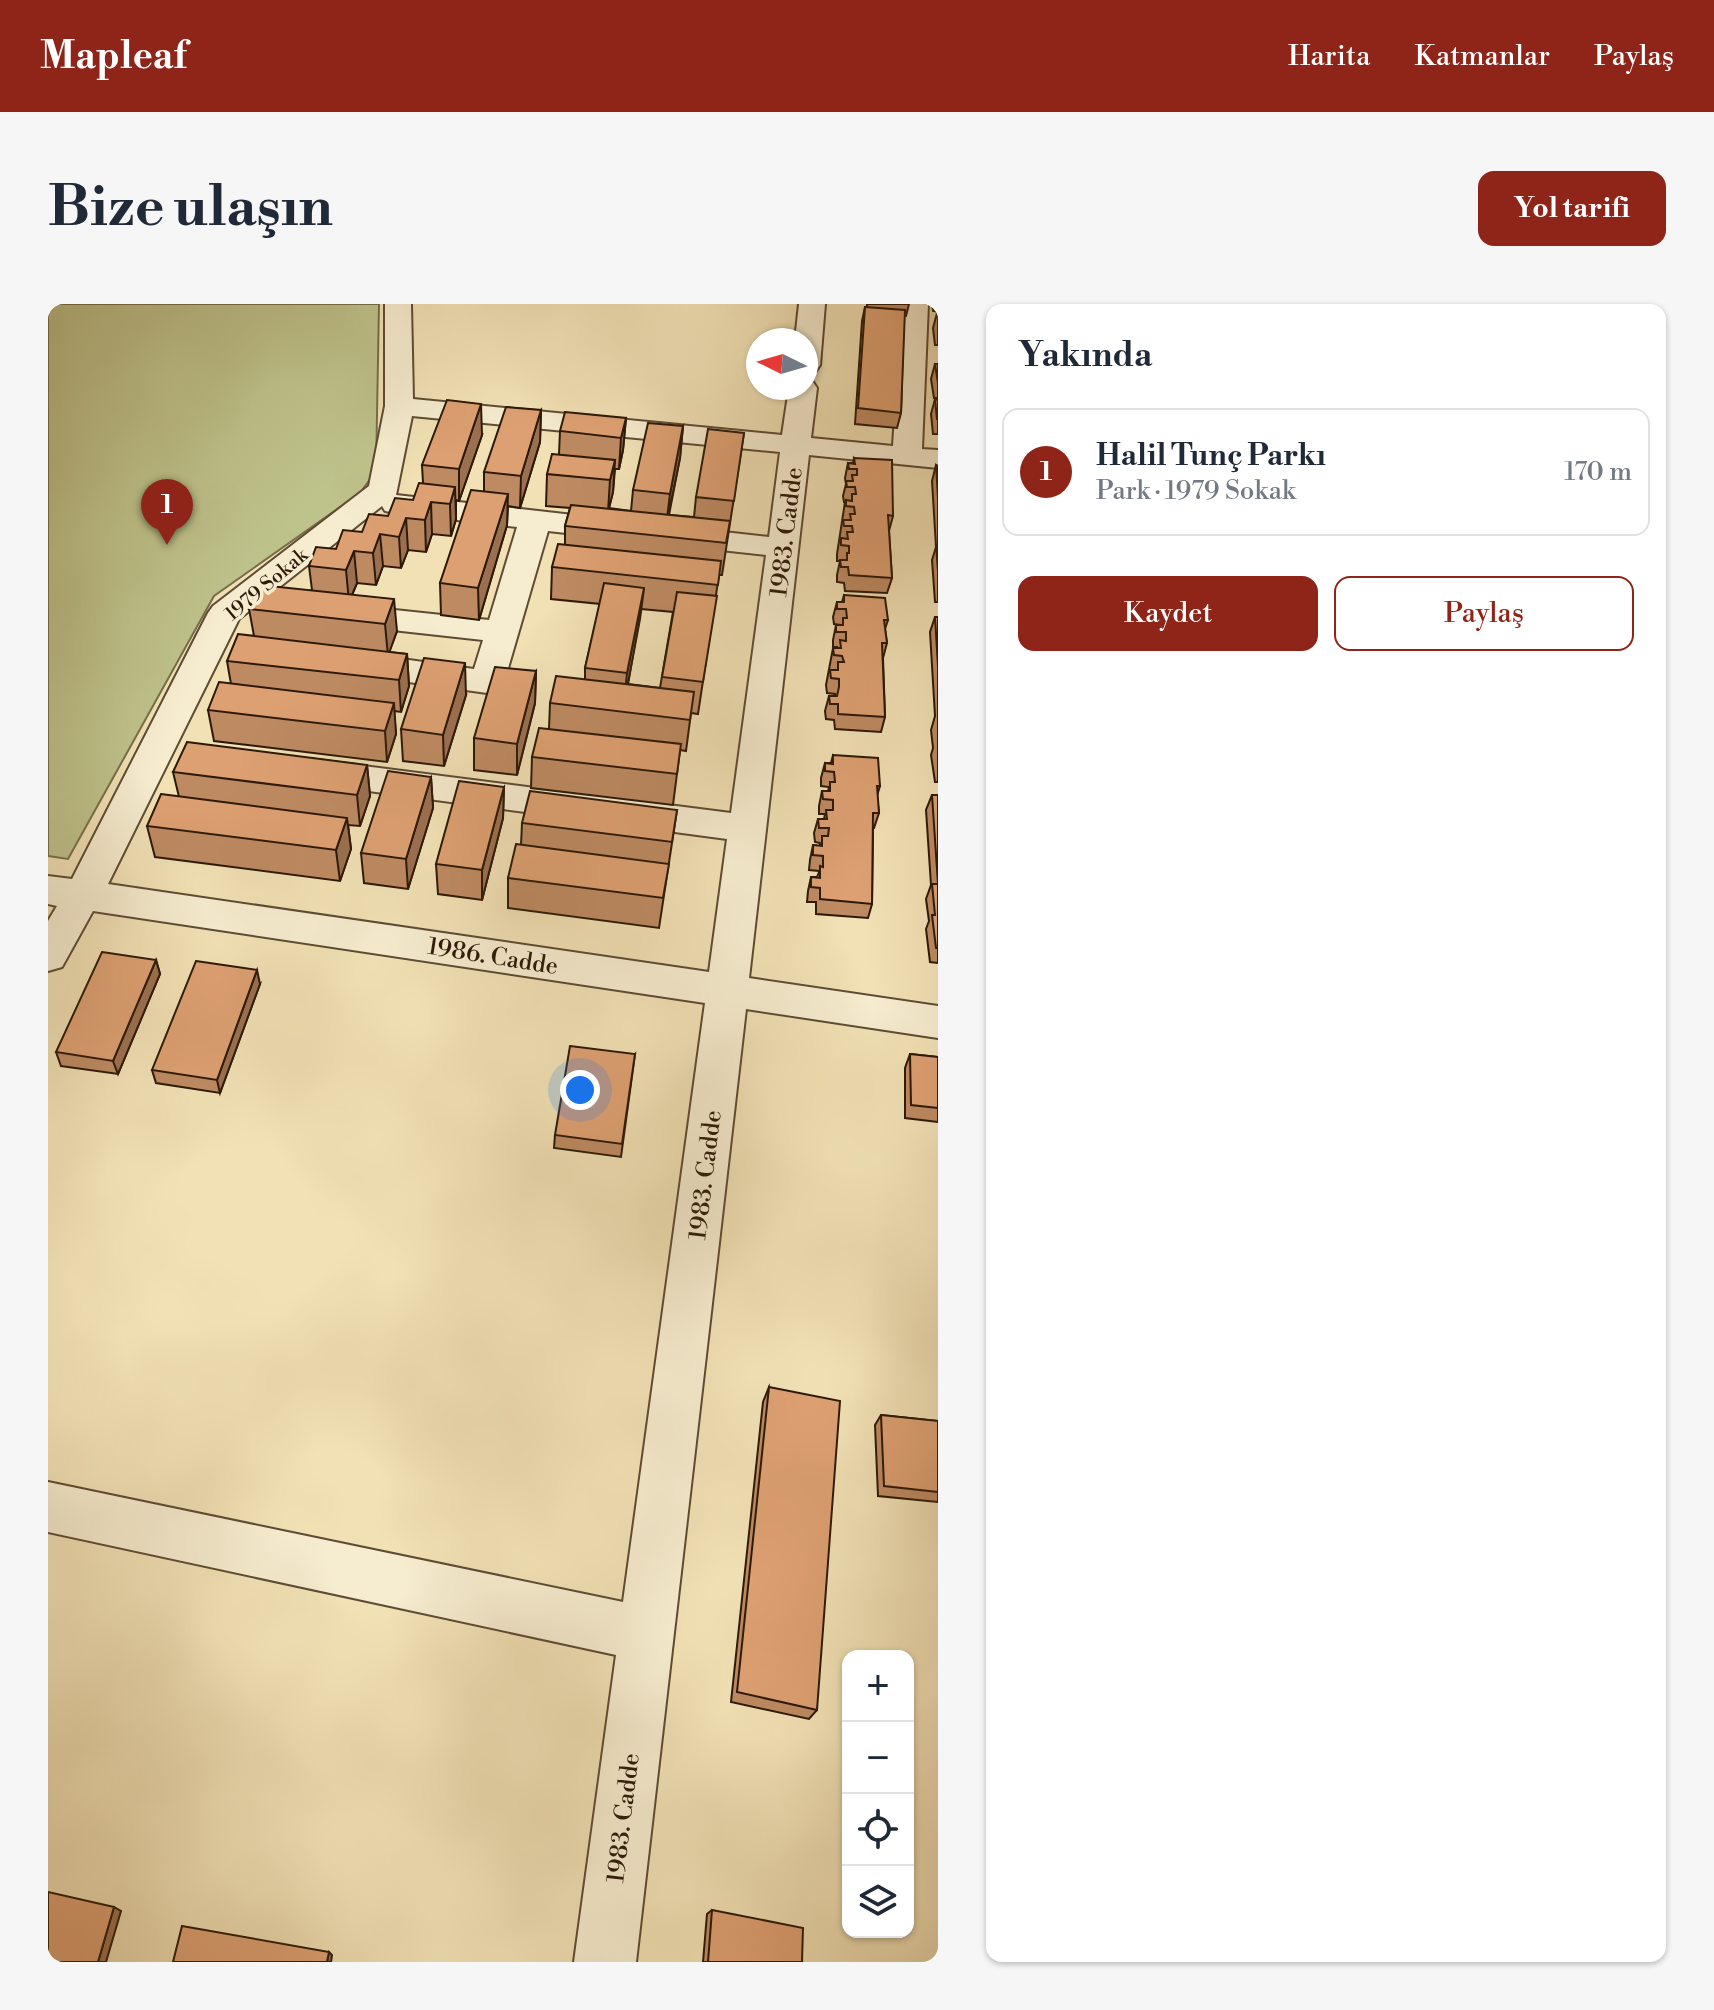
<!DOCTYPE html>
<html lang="tr">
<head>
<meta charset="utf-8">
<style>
	:root { --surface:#fff; --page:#f6f6f7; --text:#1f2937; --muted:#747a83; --line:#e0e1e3; --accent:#8f2418 }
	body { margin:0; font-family:"Libre Bodoni",serif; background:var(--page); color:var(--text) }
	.controls { position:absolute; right:24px; bottom:24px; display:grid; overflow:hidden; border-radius:16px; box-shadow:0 2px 6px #0004 }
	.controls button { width:72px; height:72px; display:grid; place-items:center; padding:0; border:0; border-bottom:2px solid var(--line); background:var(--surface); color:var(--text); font:40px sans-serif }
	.compass { position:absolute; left:698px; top:24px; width:72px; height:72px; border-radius:50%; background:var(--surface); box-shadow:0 2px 6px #0004; rotate:275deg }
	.you { position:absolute; left:532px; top:786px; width:28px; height:28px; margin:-20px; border:6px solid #fff; border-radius:50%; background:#1a73e8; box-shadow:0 0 0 12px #1a73e833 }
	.badge { display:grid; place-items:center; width:52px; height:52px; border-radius:50%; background:var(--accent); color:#fff; font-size:26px; font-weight:700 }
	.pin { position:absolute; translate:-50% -66px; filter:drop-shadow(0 2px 4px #0008) }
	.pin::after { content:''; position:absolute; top:42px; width:28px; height:24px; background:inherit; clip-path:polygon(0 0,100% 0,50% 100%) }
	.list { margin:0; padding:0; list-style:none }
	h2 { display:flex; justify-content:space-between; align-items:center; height:104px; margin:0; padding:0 32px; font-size:34px }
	h2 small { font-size:26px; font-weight:400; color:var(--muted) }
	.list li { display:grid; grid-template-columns:52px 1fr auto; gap:24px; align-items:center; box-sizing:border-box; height:128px; margin:0 16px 16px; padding:0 16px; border:2px solid var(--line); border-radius:16px }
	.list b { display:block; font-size:30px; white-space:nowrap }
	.list p { margin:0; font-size:26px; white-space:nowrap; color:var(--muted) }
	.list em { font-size:26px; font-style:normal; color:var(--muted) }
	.actions { display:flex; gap:16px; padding:24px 32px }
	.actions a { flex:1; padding:18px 0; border:2px solid var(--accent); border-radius:16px; text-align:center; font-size:28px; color:var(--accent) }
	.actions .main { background:var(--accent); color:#fff }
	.icon { flex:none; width:44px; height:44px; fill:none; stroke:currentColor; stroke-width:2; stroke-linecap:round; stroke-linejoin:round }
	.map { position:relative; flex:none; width:890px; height:1658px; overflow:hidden; border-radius:16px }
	header { display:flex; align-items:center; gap:48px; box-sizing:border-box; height:112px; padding:0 40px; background:var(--accent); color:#fff }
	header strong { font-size:38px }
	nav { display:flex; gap:44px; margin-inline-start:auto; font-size:28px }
	.intro { display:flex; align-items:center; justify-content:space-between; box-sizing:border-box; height:192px; padding:0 48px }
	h1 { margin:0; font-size:56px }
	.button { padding:20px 36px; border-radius:16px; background:var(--accent); color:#fff; font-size:28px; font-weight:700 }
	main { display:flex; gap:48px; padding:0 48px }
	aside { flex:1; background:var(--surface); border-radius:16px; box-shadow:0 2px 6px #0004 }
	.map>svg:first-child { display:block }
	.green { fill:#bec28b; stroke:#766e4a; stroke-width:2 }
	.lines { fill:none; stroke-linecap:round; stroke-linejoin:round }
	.minor-casing { stroke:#5e4b33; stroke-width:4 }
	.minor { fill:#f6eccf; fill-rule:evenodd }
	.wall { fill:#be8a62; stroke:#2d1908; stroke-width:2; fill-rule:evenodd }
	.shaded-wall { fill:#9b7050; stroke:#2d1908; stroke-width:2 }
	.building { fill:#dda072; stroke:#2d1908; stroke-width:2 }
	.labels { text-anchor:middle; stroke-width:7; stroke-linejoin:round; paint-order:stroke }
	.far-street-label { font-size:20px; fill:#2d1908; stroke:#f6eccf }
	.street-label { font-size:24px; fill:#2d1908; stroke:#f6eccf }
</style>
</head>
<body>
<header>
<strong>Mapleaf</strong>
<nav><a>Harita</a><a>Katmanlar</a><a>Paylaş</a></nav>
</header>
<div class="intro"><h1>Bize ulaşın</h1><a class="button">Yol tarifi</a></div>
<main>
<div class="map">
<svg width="890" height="1658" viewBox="0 0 890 1658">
	<rect width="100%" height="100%" fill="#f1e1b5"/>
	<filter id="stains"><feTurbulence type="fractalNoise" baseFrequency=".0025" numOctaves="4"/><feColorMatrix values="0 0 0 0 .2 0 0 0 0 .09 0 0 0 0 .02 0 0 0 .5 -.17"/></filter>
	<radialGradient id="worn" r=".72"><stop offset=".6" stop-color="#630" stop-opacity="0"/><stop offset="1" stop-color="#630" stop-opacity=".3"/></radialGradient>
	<polygon class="green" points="0,0 331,0 328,167 312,189 166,292 20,555 0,552"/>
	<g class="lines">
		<g class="minor-casing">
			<g id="minor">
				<path d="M337,0H363L365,95L734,131L741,84H758V76L765,78L769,84L763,134L845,142L854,0H880L874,145L890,146V164L761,151L701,674L890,702V734L698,705L588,1658H526L568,1351L0,1228V1178L575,1298L657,699L45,607L14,663L0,667V617L9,602L0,600V572L24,575L160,309L165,302L321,182L337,102ZM364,112L732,148L721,233L348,191ZM334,202L337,207L348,209L469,223L441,316L290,300L278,303L273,310L278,317L290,320L435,336L426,365L303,348L291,351L286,359L291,367L303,370L439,389L451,386L456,378L500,227L718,251L683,509L261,455L248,458L243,467L248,476L261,479L679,535L661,668L60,580L191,315Z"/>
				<polygon points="751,0 777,0 772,61 768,67 758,69 758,36 747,36"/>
			</g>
		</g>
		<use href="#minor" class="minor"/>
	</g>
	<g class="wall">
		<polygon points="819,0 861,0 858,12 856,12 853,109 849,124 807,120 814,17 817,3 819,3"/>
		<polygon points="884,0 890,0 890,8 885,7"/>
		<polygon points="889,9 890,9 890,41 887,41 885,24"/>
		<polygon points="887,60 890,60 890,94 886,94 883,75"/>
		<polygon points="887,95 890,96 890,130 885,130 883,110"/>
		<polygon points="493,106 492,138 472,204 460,202 459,221 431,316 393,311 392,279 436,187 436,168"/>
		<path d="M578,114L575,146L571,165H567L565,188L561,204L583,207L585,186L635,122L632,154L621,211L646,213L648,193L696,129L674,271H671L650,410L643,409L638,447L632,446L625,501L483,484L484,453L501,425L502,399L537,375V364L552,300L503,295L504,263L517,241V222L522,204L498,202L499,170L511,150L512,127ZM593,305L625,308L612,384L580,380Z"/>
		<polygon points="434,131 411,197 408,196 408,215 403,232 384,230 378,248 360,246 353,264 335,262 328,281 309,279 304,291 349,327 341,348 359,350 361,382 353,408 346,407 348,430 339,458 166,437 160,406 183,380 179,357 206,332 201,305 264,286 261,262 365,196 375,179 374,161"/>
		<polygon points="806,154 845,212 841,227 844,274 839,289 797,287 796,279 789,278 789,271 792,257 789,257 789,250 797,198 796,198 795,192 798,180 797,174 800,159 805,159"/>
		<polygon points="888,161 890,162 890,298 887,298 884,256 888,243 884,177"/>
		<polygon points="796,291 840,316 837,325 839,339 835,354 837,413 833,428 787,425 786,416 778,415 777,407 781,392 787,392 787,390 779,389 778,381 785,344 790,343 785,343 785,336 788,321 793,321 786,320 785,313 789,298 794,298"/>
		<polygon points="887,313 890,313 890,478 887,478 883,451 885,444 883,426 887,412 882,328"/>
		<polygon points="488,367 487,399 469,471 426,466 426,434"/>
		<polygon points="418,391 396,462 355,457 353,425"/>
		<polygon points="785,451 832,482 829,492 831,509 826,524 825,524 824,600 820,614 768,610 768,598 759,598 760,587 763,573 769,573 771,568 771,567 761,566 762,556 765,541 772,542 772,539 767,538 766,529 770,515 776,515 777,510 771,510 771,502 774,487 780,487 781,483 773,482 773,474 777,459 783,459"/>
		<polygon points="319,461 322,492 312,522 300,521 303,545 292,577 107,553 99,522 131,493 125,468"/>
		<polygon points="383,473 385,504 360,585 316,579 313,549"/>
		<polygon points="456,483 455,514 434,596 390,590 388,560"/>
		<polygon points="884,491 890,491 890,659 882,658 878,625 881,617 878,595 883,581 878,506"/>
		<polygon points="629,506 611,624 460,604 460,574 473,541 474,519"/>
		<polygon points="108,656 112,670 70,770 13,762 8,748"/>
		<polygon points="212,680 172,789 108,779 104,766"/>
		<polygon points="587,750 573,853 506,844 507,831"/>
		<polygon points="862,750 890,753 890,818 857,814 857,764"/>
		<polygon points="721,1083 769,1406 761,1415 683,1398 715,1098"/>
		<polygon points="833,1111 890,1117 890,1198 830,1192 827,1121"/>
		<polygon points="664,1606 754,1658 655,1658 659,1610"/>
	</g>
	<g class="shaded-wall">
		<polygon points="433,100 434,131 411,197 411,165"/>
		<polygon points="493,106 492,138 472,204 473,172"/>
		<polygon points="578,114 575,146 571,165 573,134"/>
		<polygon points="635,122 632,154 618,222 622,190"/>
		<polygon points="567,156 565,188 560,208 562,176"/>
		<polygon points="407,183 408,215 403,232 402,200"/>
		<polygon points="460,190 459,221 431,316 430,284"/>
		<polygon points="383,198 384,230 378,248 377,216"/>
		<polygon points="358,214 360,246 353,264 351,233"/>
		<polygon points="332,230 335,262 328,281 325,249"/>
		<polygon points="306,247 309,279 301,298 298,266"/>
		<polygon points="596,284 592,315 576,400 579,369"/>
		<polygon points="346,295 349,327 340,352 337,320"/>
		<polygon points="359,350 361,382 353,408 351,376"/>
		<polygon points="417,359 418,391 396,462 395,431"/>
		<polygon points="488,367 487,399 469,471 469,440"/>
		<polygon points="346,399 348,430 339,458 337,427"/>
		<polygon points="319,461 322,492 312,522 309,491"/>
		<polygon points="383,473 385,504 360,585 358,555"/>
		<polygon points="456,483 455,514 434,596 434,566"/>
		<polygon points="299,514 303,545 292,577 288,546"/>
		<polygon points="108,656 112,670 70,770 65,757"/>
		<polygon points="209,666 212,680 172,789 169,776"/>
		<polygon points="66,1603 73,1607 58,1658 50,1658"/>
		<polygon points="281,1648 284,1651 283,1658 279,1658"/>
	</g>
	<g class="building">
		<polygon points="817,3 857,6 853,109 810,104"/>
		<polygon points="887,60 890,60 890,79"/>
		<polygon points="887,95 890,96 890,115 889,115"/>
		<polygon points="399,96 433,100 411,165 374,161"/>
		<polygon points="458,103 493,106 473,172 436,168"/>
		<polygon points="517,108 578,114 573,134 512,127"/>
		<polygon points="600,119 635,122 622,190 585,186"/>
		<polygon points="660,125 696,129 686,197 648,193"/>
		<polygon points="504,150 567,156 562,176 499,170"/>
		<polygon points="806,154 844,156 845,212 840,211 844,274 801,271 800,263 793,263 792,256 799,256 799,249 801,249 801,242 793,241 793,234 800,235 799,228 805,228 804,222 796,222 795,216 803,216 802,210 807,210 806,203 798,202 798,196 804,197 804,190 808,190 807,183 799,183 798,177 805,177 804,171 809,171 809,165 801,165 800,159 807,160"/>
		<polygon points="888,161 890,162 890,194"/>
		<polygon points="371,179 407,183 402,200 383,198 377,216 358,214 351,233 332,230 325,249 306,247 298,266 261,262 268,243 288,245 295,226 314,228 321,210 340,212 347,194 365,196"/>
		<polygon points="423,186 460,190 430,284 392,279"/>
		<polygon points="523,201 682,217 678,239 517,222"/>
		<polygon points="510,240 673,257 670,281 504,263"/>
		<polygon points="888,241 890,241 890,267"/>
		<polygon points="556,279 596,284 579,369 537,364"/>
		<polygon points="212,281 346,295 337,320 201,305"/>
		<polygon points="629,288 669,292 655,378 614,373"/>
		<polygon points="796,291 837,294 840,316 836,316 839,339 834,339 837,413 790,410 790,400 782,400 781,392 789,392 791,383 791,375 783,374 782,366 790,366 790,358 796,358 794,352 786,351 785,344 793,344 792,336 798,337 798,328 788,328 788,321 795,321 795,314 799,314 798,305 789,305 789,298 796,298"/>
		<polygon points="887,313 890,313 890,362"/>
		<polygon points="190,330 359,350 351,376 179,357"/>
		<polygon points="376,354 417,359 395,431 353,425"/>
		<polygon points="447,363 488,367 469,440 426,434"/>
		<polygon points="508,372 646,388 642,416 502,399"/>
		<polygon points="171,378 346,399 337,427 160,406"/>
		<polygon points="491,424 633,440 629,470 484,453"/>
		<polygon points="139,438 319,461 309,491 125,468"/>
		<polygon points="785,451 830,454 832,482 829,482 831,509 825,509 824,600 772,595 772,584 763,583 763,573 772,574 772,562 775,563 775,552 765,551 765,541 774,542 774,532 780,532 781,524 771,524 770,515 779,515 778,506 785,506 785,496 775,495 774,487 782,487 782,478 787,478 786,468 777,467 777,459 785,460"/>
		<polygon points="340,467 383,473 358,555 313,549"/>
		<polygon points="411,477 456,483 434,566 388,560"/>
		<polygon points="482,487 629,506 624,538 474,519"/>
		<polygon points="113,490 299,514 288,546 99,522"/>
		<polygon points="884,491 890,491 890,644 888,644 884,611 887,611 884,580 890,580"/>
		<polygon points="468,540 621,560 615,594 460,574"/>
		<polygon points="54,648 108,656 65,757 8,748"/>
		<polygon points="148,657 209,666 169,776 104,766"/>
		<polygon points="522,742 587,750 574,840 507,831"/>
		<polygon points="862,750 890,753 890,804 863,801"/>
		<polygon points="721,1083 792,1097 769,1406 689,1388"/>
		<polygon points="833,1111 890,1117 890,1188 836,1182"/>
		<polygon points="0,1588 66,1603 50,1658 0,1658"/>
		<polygon points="664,1606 755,1624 754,1658 660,1658"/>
		<polygon points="134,1622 281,1648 279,1658 125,1658"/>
	</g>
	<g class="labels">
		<g class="far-street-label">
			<text transform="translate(218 280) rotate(-40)" y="7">1979 Sokak</text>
		</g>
		<g class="street-label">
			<text transform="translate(738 228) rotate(-83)" y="8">1983. Cadde</text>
			<text transform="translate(445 652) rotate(9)" y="8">1986. Cadde</text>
			<text transform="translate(657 871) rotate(-83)" y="8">1983. Cadde</text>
			<text transform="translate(575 1514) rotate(-83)" y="8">1983. Cadde</text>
		</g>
	</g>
	<rect width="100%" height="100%" filter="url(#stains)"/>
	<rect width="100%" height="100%" fill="url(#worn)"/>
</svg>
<div class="controls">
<button>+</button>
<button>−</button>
<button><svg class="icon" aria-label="locate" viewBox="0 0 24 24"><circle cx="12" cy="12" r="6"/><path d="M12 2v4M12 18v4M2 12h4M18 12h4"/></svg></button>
<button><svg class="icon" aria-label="layers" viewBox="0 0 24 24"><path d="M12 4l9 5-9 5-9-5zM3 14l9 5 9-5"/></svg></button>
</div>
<svg class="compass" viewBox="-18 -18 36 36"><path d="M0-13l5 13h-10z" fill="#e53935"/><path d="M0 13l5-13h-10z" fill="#747a83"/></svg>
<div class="you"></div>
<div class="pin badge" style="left:119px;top:241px">1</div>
</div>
<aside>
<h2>Yakında<small></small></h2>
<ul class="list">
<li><span class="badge">1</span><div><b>Halil Tunç Parkı</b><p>Park · 1979 Sokak</p></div><em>170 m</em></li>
</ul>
<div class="actions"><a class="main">Kaydet</a><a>Paylaş</a></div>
</aside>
</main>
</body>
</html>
